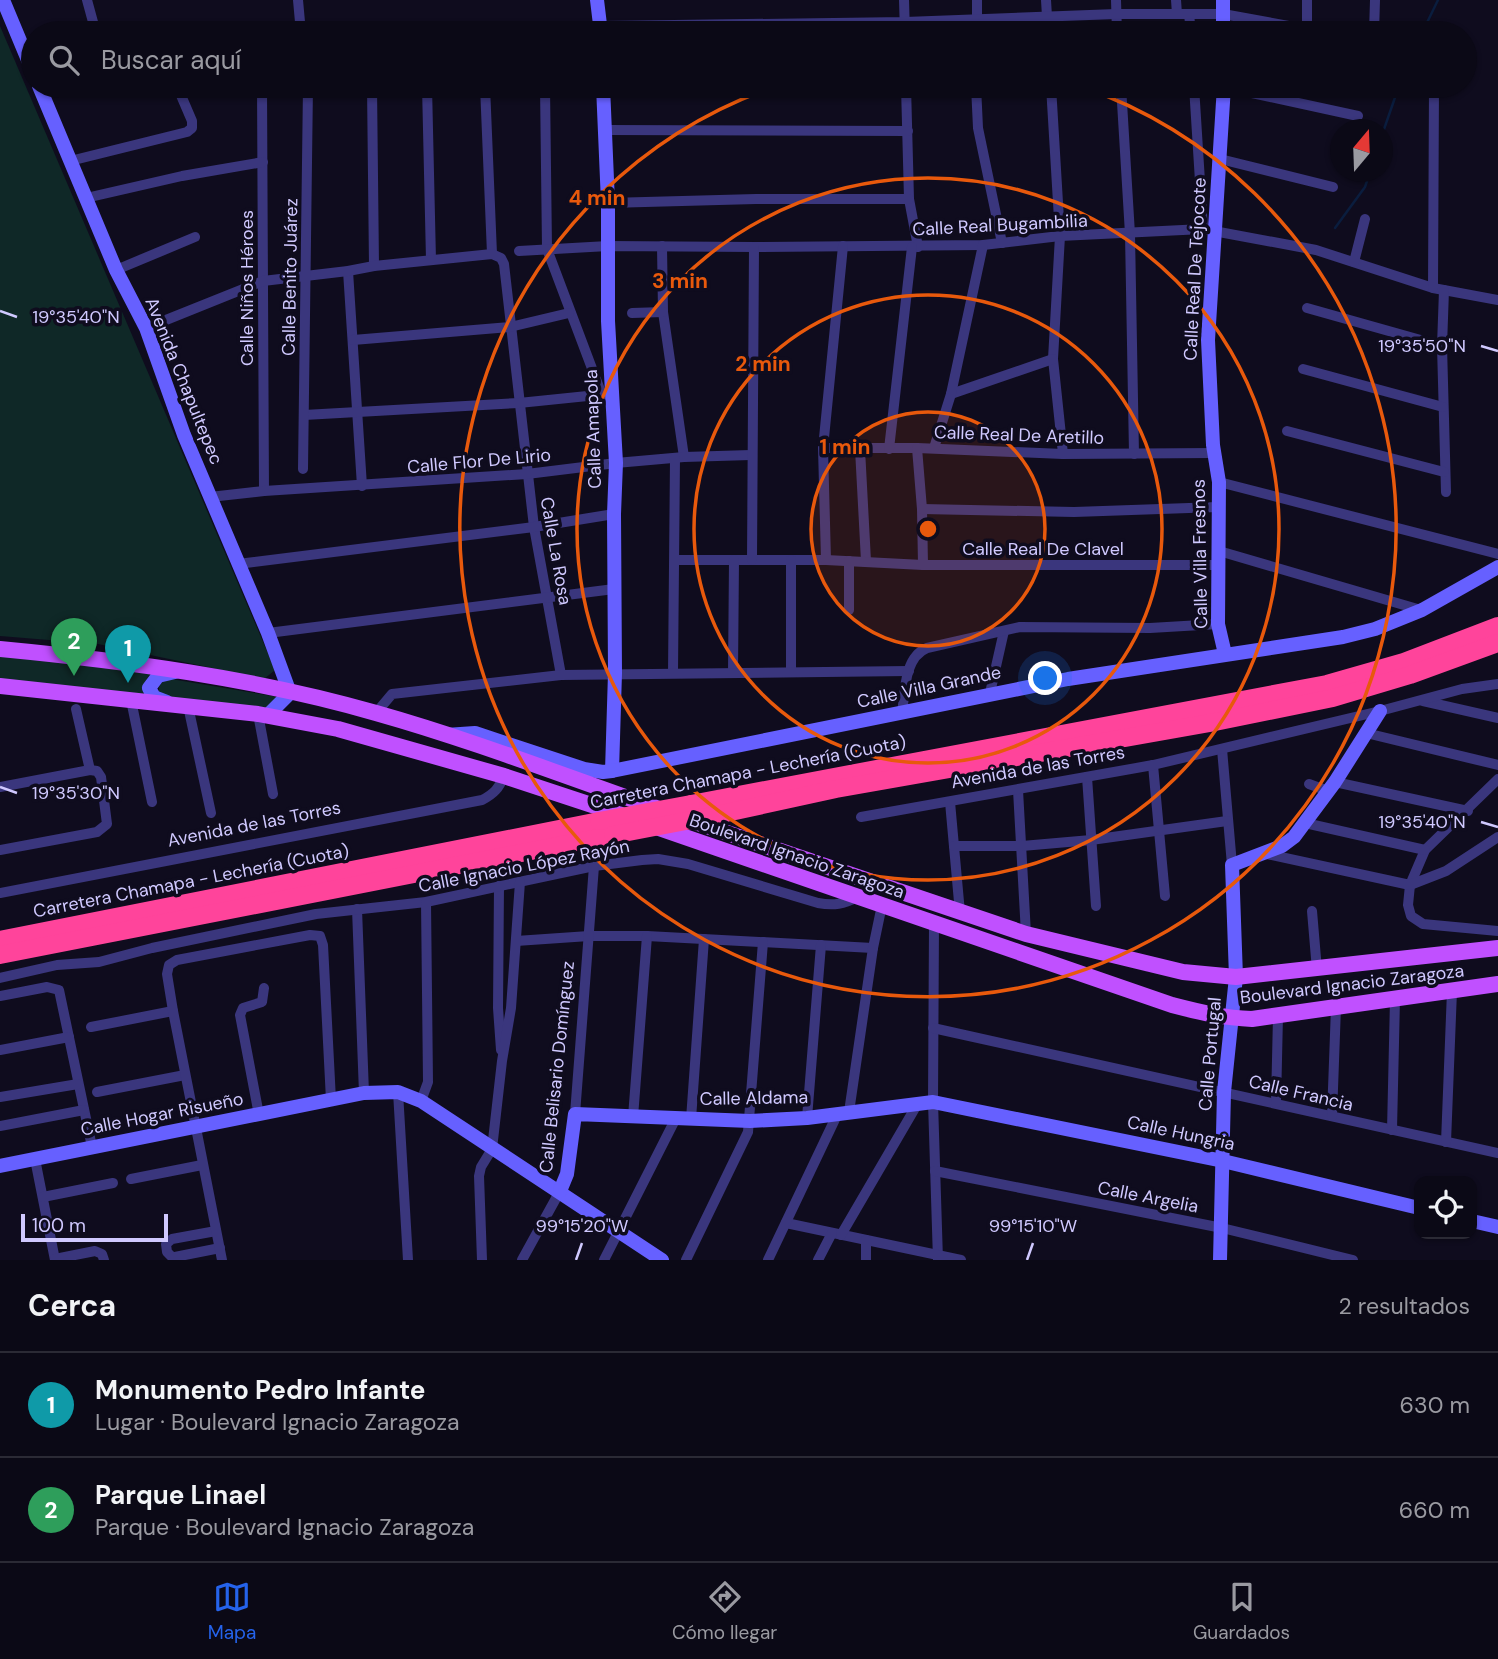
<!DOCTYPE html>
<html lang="es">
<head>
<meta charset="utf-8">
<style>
	:root { --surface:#0b0916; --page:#14121f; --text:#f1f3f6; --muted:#9a9aa1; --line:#2b2a35; --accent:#2563eb }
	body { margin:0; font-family:"DM Sans",sans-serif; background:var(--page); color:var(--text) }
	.controls { position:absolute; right:21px; bottom:21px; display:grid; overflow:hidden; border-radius:14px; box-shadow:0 2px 5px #0004 }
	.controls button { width:63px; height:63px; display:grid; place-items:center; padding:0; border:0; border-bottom:2px solid var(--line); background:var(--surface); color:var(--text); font:35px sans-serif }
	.compass { position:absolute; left:1330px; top:119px; width:63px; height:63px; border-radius:50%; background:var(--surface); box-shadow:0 2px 5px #0004; rotate:19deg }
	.scale { position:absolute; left:21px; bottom:18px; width:147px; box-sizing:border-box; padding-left:7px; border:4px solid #d0c9ff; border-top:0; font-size:19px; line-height:24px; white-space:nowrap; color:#d0c9ff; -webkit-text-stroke:5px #0f0c1e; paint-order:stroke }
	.you { position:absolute; left:1046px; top:679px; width:24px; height:24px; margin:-18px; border:5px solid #fff; border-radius:50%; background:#1a73e8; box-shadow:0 0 0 10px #1a73e833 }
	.badge { display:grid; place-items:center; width:46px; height:46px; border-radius:50%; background:var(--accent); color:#fff; font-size:23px; font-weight:700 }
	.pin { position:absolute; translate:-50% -58px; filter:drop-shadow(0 2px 4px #0008) }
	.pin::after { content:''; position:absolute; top:37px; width:24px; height:21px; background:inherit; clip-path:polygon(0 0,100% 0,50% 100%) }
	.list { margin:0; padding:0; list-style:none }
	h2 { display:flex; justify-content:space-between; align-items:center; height:91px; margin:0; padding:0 28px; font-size:30px }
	h2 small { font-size:23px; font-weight:400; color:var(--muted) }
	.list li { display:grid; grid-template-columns:46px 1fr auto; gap:21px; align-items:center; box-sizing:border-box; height:105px; padding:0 28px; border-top:2px solid var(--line) }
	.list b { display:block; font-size:26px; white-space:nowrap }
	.list p { margin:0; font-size:23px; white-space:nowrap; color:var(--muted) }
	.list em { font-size:23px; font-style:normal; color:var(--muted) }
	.icon { flex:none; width:38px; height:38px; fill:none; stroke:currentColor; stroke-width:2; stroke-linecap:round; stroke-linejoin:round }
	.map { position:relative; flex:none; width:1498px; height:1260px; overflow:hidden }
	.search { position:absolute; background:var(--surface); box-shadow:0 2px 5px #0004; left:21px; right:21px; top:21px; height:77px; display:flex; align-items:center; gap:18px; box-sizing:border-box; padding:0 24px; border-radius:38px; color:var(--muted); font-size:26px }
	.sheet { height:301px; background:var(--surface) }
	nav { display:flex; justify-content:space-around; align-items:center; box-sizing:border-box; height:98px; border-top:2px solid var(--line); background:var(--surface); font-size:19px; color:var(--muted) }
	nav a { display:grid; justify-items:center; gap:4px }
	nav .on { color:var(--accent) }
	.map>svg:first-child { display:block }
	.green { fill:#0f2827 }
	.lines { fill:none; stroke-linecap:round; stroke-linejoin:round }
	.stream { stroke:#0a1d3e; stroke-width:2.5 }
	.street { stroke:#3a367d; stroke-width:10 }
	.secondary { stroke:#6660ff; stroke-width:14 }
	.primary { stroke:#c050ff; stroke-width:16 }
	.highway { stroke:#ff449b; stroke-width:18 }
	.highway-bridge { stroke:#ff449b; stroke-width:18 }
	.ticks { fill:none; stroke:#d0c9ff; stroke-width:2.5 }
	.ring { fill:none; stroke:#e8590c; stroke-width:3.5 }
	.labels { text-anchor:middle; stroke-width:7; stroke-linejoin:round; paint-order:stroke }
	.street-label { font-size:18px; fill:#d0c9ff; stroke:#0f0c1e }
	.ticks-label { font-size:18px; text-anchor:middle; fill:#d0c9ff; stroke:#0f0c1e; stroke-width:7; stroke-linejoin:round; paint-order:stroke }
	.centre { fill:#e8590c; stroke:#0f0c1e; stroke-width:3.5 }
	.ring-label { font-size:21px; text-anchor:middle; font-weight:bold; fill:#e8590c; stroke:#0f0c1e; stroke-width:7; stroke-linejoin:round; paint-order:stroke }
</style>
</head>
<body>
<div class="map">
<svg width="1498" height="1260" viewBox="0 0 1498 1260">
	<rect width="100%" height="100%" fill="#0f0c1e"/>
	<g class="green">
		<polygon points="0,26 275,670 264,679 98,644 0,636"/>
		<polygon points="0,653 150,674 145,682 148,697 0,681"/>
		<polygon points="165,678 278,697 267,711 165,699 159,694 159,687"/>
	</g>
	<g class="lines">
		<g class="stream">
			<polyline points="1422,33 1438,0"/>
			<polyline points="1382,135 1399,86"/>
			<polyline points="1335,228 1365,187 1370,172"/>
		</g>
		<g class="street">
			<polyline points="87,0 96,33"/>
			<polyline points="298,0 301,33"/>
			<polyline points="904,0 905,33"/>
			<polyline points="977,0 977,33"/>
			<polyline points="1046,0 1048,33"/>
			<polyline points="1116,0 1117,33"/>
			<polyline points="1176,0 1177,14"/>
			<polyline points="1189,14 1191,33"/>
			<polyline points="1307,29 1307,0"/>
			<polyline points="524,33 601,26 905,22 1116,14 1223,14 1327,33"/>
			<polyline points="1374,33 1375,0"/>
			<polyline points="262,86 264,491"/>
			<polyline points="372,86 374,266"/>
			<polyline points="427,86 431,260"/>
			<polyline points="485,86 492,254"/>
			<polyline points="545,86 547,249 602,395"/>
			<polyline points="906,86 909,199 918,247"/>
			<polyline points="976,86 978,128 1002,243"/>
			<polyline points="1051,86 1060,236 1053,359 1063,454"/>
			<polyline points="1121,86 1130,234 1134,454"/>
			<polyline points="1194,86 1203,229"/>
			<polyline points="1224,87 1358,116"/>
			<polyline points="116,90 125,86"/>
			<polyline points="605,130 908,131"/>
			<polyline points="1220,159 1333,187"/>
			<polyline points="70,161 187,132 192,128 192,121 177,86"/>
			<polyline points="86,198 182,176 263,162"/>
			<polyline points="608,203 756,199 909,199"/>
			<polyline points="662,246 663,312 684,457"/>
			<polyline points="519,251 608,246 754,247 983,245 1060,236 1203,229 1316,250 1433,288 1498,300"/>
			<polyline points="1354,262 1365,219"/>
			<polyline points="116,270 195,237"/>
			<polyline points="348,271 362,486"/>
			<polyline points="1433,288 1434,86"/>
			<polyline points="1444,290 1442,346 1446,492"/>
			<polyline points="1307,308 1442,346"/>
			<polyline points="632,313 663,312"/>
			<polyline points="146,328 263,281 348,271 374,266 492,254 501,258 504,264 534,527 561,675"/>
			<polyline points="353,340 510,327 569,313"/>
			<polyline points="1303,369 1443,407"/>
			<polyline points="951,394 1053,359"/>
			<polyline points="304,415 519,403 607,394"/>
			<polyline points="1287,431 1444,472"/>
			<polyline points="823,448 917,448 1063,454 1214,453"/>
			<polyline points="917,448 922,509 923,565"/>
			<polyline points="934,448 951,394 983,245"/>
			<polyline points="860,449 866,561"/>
			<polyline points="889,449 912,247"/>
			<polyline points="303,469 308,86"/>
			<polyline points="1219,482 1498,554"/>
			<polyline points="210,497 264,491 527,474 616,463 684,457 751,455"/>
			<polyline points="922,509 1074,512 1218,507"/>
			<polyline points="1219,551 1421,610"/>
			<polyline points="675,560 826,560 923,565 1218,565"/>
			<polyline points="752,560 754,247"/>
			<polyline points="791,560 791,672"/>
			<polyline points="826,560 823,448 843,246"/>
			<polyline points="849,561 849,610"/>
			<polyline points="238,564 534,527 614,514"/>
			<polyline points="268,633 614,589"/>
			<polyline points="733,672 734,560"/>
			<polyline points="673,673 675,458"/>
			<polyline points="990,693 1004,631"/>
			<polyline points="131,700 152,802"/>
			<polyline points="1423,701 1498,718"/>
			<polyline points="188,706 211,813"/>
			<polyline points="376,713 392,694 561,675 909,671"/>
			<polyline points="258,714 273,794"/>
			<path d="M902,714C905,692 904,657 927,648L1020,627L1150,628L1218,624"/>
			<polyline points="1366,733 1498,765"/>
			<polyline points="1222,749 1232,865"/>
			<polyline points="1153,765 1165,896"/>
			<polyline points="1087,777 1096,906"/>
			<polyline points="1498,779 1425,850 1410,885 1408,905 1411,916 1423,924 1498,931"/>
			<polyline points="1335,782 1468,811"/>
			<polyline points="1309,784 1328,791"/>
			<polyline points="0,787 90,770"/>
			<polyline points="1018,790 1026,934"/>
			<polyline points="950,802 960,913"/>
			<polyline points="861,817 1153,765 1380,711 1462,689 1498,684"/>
			<polyline points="1305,823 1425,850"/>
			<polyline points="954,846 1022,846 1091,840 1227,821"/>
			<polyline points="0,850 97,832 107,824 101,777 97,771 90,770 76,709"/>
			<polyline points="1262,853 1410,885 1446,871 1498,837"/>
			<polyline points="499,886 498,1008 501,1050"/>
			<path d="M0,893L482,800C494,794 499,788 504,776"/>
			<polyline points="357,909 364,1093"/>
			<polyline points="1312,911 1317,970"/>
			<polyline points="934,924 933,1102 938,1260"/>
			<polyline points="516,941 589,936 647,936 873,948"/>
			<path d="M0,978L57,965L99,962L152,948L316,914L426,902L594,866L642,860L658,859L688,864L818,903C834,906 844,904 857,897"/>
			<polyline points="0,996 47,987 59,990 92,1147"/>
			<polyline points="91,1027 173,1011"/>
			<polyline points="933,1028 1498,1153"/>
			<polyline points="0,1050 69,1037"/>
			<polyline points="97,1092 185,1075"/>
			<polyline points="398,1092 408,1260"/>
			<polyline points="0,1097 78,1084"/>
			<polyline points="421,1101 428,1082 426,902"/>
			<polyline points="1276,1103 1278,1016"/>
			<polyline points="849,1112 873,948 882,905"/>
			<polyline points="575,1114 594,866"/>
			<polyline points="259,1115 240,1015 243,1008 262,1002 264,988"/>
			<polyline points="1332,1116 1336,1007"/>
			<polyline points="633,1117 647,936"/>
			<polyline points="807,1118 821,945"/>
			<polyline points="691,1119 704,939"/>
			<polyline points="0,1126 84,1110"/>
			<polyline points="1392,1130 1395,999"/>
			<polyline points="1446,1142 1452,991"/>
			<polyline points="35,1159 55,1260"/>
			<polyline points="935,1171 1222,1228 1353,1260"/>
			<polyline points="131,1179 202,1165"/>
			<polyline points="43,1197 113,1183"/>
			<polyline points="786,1223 961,1260"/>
			<polyline points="216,1231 172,1239 166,1244 167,1252 172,1257 175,1257 220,1248"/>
			<polyline points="841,1235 918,1103"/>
			<polyline points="866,1240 866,1260"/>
			<polyline points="55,1259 95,1251 102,1254 104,1260"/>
			<polyline points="222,1260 173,1011 167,974 169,965 177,960 310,935 320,936 323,945 331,1100"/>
			<polyline points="482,1260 479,1176 481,1167 492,1149 502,1061 511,1008 520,882"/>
			<polyline points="522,1260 560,1191"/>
			<polyline points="604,1260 676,1118"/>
			<polyline points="686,1260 748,1132 763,942"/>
			<polyline points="768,1260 837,1115"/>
			<polyline points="818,1260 832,1233"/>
		</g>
		<g class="secondary">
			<polyline points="3,0 33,72"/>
			<polyline points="597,0 601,33"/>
			<polyline points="1223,0 1223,33"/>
			<polyline points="39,86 116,270 146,328 184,435 268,633 290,693 268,715"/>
			<polyline points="603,86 608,203 608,321 616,463 614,514 615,673 612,771"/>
			<polyline points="1224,86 1208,340 1213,445 1219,482 1218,624 1225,654"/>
			<polyline points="167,702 154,697 149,688 158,676 175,672"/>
			<polyline points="446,735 475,733 584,769 603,772 612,771 1068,679 1343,637 1375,629 1422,610 1498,567"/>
			<polyline points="0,1166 364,1093 398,1092 421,1101 662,1260"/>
			<polyline points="560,1191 567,1174 575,1114 750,1121 807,1118 933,1102 1223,1161 1419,1208"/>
			<polyline points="1472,1221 1498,1227"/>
			<polyline points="1220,1260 1224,1092 1236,977 1232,865 1282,846 1294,837 1335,782 1380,711"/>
		</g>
		<g class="primary">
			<path d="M0,649C125,661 255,678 376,713C472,740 567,777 662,810"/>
			<polyline points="0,686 258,714 338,729 504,776 628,817"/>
			<polyline points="689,820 1026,934 1183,972 1236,977 1498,948"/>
			<path d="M653,826L1172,1005C1199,1012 1224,1018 1252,1019L1498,984"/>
		</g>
		<g class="highway">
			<polyline points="691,804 1327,684 1404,662 1498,626"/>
			<polyline points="712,816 836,789 1210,723 1333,698 1410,675 1498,643"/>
			<polyline points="0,940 599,821"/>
			<polyline points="0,955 613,835"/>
		</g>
		<g class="highway-bridge">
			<polyline points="599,821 691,804"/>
			<polyline points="613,835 712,816"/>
		</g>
	</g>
	<path class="ticks" d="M0,311L17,317M1481,346L1498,351M0,787L17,793M1481,822L1498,827M576,1260L582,1243M1027,1260L1033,1243"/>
	<circle cx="928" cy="529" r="117" fill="#e8590c" fill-opacity=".12"/>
	<g class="ring">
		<circle cx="928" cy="529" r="117"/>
		<circle cx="928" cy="529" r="234"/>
		<circle cx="928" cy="529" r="351"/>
		<path d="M1080 86A468 468 0 1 1 776 86"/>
	</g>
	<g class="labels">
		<g class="street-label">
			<text transform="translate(1000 225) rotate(-3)" y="6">Calle Real Bugambilia</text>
			<text transform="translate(1195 269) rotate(-87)" y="6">Calle Real De Tejocote</text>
			<text transform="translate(290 277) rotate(-89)" y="6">Calle Benito Juárez</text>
			<text transform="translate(247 288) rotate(-90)" y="6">Calle Niños Héroes</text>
			<text transform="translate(184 381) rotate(68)" y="6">Avenida Chapultepec</text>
			<text transform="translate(593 429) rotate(-92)" y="6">Calle Amapola</text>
			<text transform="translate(1019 435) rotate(2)" y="6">Calle Real De Aretillo</text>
			<text transform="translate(479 461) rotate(-5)" y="6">Calle Flor De Lirio</text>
			<text x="1043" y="555">Calle Real De Clavel</text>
			<text transform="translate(556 551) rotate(80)" y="6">Calle La Rosa</text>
			<text transform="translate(1200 554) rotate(-91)" y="6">Calle Villa Fresnos</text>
			<text transform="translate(929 687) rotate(-12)" y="6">Calle Villa Grande</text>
			<text transform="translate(1038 767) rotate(-10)" y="6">Avenida de las Torres</text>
			<text transform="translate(748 772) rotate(-11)" y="6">Carretera Chamapa - Lechería (Cuota)</text>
			<text transform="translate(254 824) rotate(-11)" y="6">Avenida de las Torres</text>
			<text transform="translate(797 856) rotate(19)" y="6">Boulevard Ignacio Zaragoza</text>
			<text transform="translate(524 866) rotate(-11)" y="6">Calle Ignacio López Rayón</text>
			<text transform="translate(191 881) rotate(-11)" y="6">Carretera Chamapa - Lechería (Cuota)</text>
			<text transform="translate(1352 984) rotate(-7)" y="6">Boulevard Ignacio Zaragoza</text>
			<text transform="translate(1210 1054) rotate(-85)" y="6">Calle Portugal</text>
			<text transform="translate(557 1067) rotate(-84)" y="6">Calle Belisario Domínguez</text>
			<text transform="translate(1301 1093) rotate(13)" y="6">Calle Francia</text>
			<text transform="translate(754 1098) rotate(-1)" y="6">Calle Aldama</text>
			<text transform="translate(162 1114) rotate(-11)" y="6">Calle Hogar Risueño</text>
			<text transform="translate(1181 1133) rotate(12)" y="6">Calle Hungria</text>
			<text transform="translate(1148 1197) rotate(11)" y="6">Calle Argelia</text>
		</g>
	</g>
	<g class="ticks-label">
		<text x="76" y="323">19°35'40"N</text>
		<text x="1422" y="352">19°35'50"N</text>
		<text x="76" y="799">19°35'30"N</text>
		<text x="1422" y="828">19°35'40"N</text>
		<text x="582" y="1232">99°15'20"W</text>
		<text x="1033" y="1232">99°15'10"W</text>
	</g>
	<circle cx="928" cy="529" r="10" class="centre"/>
	<g class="ring-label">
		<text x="597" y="205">4 min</text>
		<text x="680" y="288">3 min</text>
		<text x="763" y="371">2 min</text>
		<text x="845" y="454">1 min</text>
	</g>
</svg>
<div class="controls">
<button><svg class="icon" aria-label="locate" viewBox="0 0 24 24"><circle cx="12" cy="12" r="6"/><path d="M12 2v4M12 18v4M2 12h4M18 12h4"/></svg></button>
</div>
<svg class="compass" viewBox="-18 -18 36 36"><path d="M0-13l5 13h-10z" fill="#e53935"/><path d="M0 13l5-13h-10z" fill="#9a9aa1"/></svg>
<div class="scale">100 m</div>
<div class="you"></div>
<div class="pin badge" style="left:128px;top:683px;background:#0f9aa8">1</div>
<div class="pin badge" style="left:74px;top:676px;background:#2e9e5b">2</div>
<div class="search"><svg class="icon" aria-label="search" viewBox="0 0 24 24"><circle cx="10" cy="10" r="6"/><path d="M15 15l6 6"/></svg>Buscar aquí</div>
</div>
<section class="sheet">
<h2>Cerca<small>2 resultados</small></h2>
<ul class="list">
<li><span class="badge" style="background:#0f9aa8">1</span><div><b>Monumento Pedro Infante</b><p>Lugar · Boulevard Ignacio Zaragoza</p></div><em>630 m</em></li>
<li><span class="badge" style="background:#2e9e5b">2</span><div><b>Parque Linael</b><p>Parque · Boulevard Ignacio Zaragoza</p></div><em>660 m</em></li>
</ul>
</section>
<nav>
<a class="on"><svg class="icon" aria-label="map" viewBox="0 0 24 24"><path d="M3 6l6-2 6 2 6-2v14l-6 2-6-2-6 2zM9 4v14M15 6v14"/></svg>Mapa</a>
<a><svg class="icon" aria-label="directions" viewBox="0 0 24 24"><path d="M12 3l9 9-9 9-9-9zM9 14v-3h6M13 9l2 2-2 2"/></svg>Cómo llegar</a>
<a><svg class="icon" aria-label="saved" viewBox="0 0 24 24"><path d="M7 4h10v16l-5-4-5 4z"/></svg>Guardados</a>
</nav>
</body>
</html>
